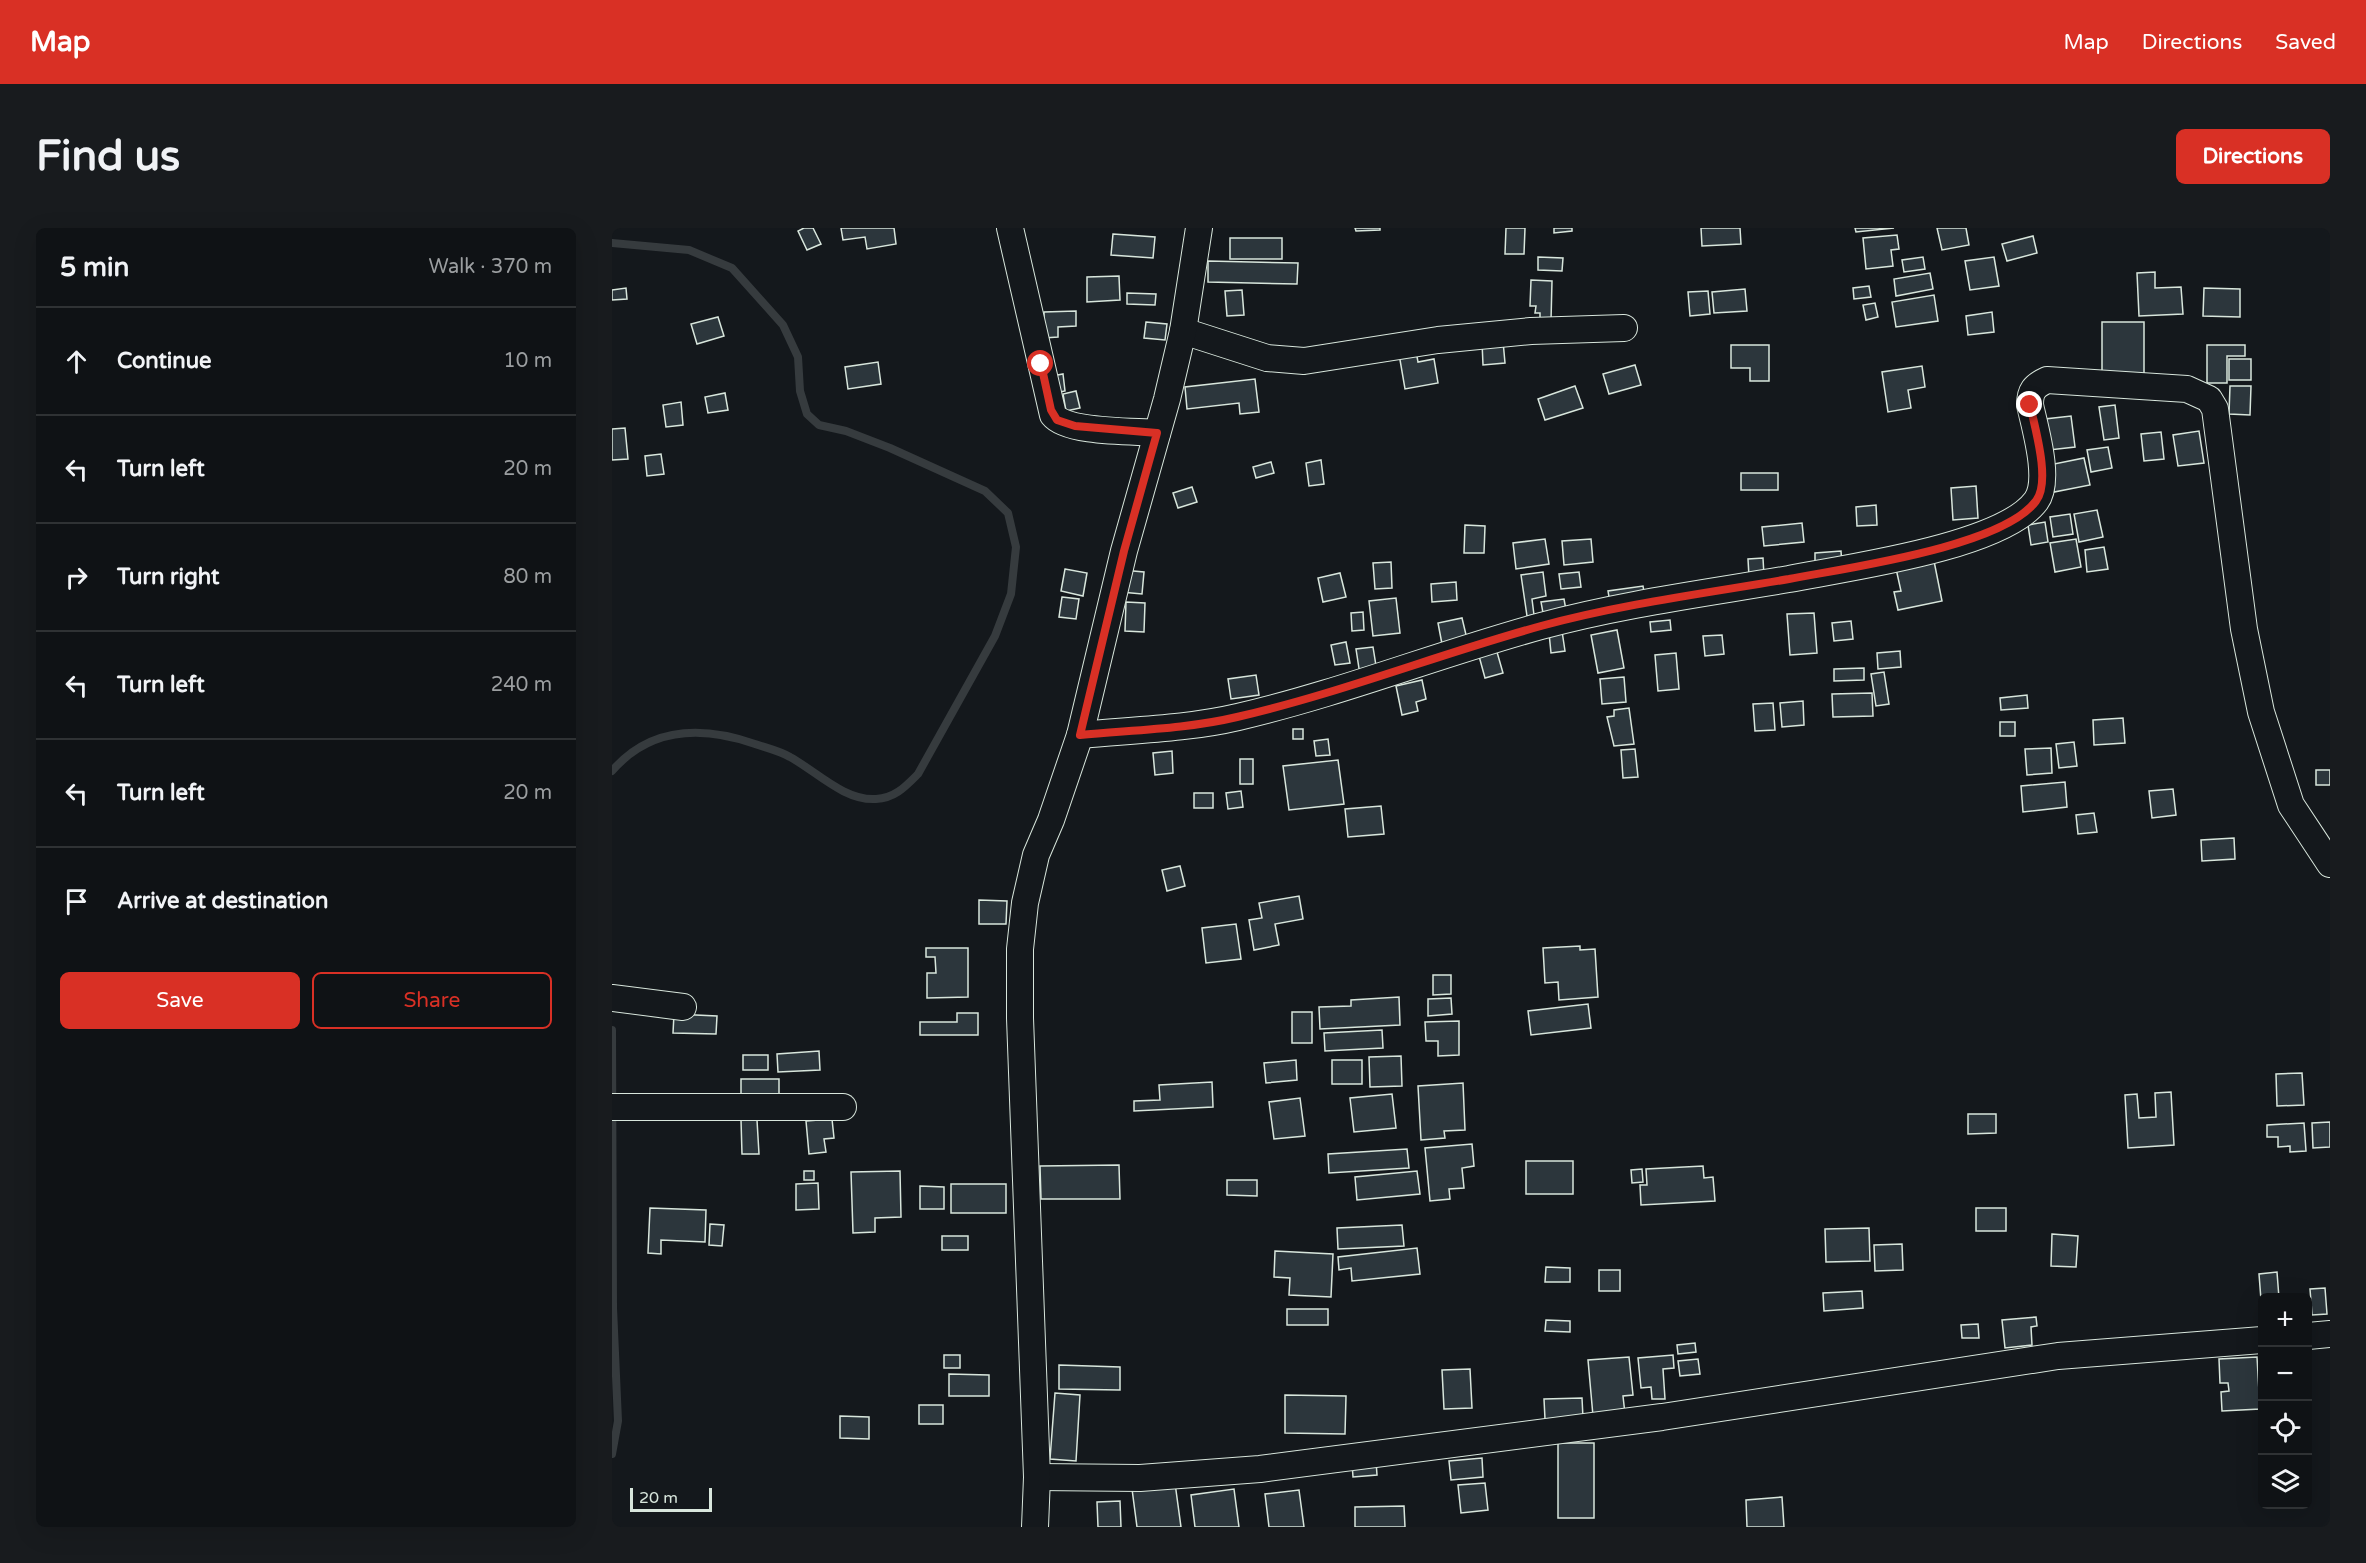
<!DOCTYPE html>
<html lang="en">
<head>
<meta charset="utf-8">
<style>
	:root { --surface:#0f1215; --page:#181b1e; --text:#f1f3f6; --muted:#9b9ea0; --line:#2f3234; --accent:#d93025 }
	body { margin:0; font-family:"Varela Round",sans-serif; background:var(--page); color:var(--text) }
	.controls { position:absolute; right:18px; bottom:18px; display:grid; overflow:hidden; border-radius:9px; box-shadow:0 6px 24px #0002 }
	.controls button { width:54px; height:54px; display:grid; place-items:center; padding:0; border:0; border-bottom:2px solid var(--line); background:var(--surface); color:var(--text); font:30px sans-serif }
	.scale { position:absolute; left:18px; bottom:15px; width:82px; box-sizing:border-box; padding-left:6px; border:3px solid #d8e6dc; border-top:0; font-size:16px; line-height:21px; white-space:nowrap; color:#d8e6dc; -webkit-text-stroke:4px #14181c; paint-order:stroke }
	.stop { position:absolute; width:18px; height:18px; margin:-14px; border:4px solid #d93025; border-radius:50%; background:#fff }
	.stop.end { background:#d93025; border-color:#fff; box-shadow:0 2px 6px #0008 }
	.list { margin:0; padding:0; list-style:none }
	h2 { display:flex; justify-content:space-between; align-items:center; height:78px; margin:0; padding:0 24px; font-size:26px }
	h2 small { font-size:20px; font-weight:400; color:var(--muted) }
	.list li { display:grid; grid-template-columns:39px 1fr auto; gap:18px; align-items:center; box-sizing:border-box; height:108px; padding:0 24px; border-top:2px solid var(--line) }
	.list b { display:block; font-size:22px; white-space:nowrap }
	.list em { font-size:20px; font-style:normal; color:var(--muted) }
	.actions { display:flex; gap:12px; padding:18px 24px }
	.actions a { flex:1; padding:14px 0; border:2px solid var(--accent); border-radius:9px; text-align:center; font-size:21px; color:var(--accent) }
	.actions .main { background:var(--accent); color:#fff }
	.icon { flex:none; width:33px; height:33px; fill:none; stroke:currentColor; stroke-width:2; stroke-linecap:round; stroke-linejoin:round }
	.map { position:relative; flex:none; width:1718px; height:1299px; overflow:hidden; border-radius:9px }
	header { display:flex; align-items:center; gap:36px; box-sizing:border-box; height:84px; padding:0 30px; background:var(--accent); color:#fff }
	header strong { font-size:28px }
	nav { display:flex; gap:33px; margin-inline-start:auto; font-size:21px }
	.intro { display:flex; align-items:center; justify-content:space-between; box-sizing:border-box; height:144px; padding:0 36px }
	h1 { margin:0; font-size:42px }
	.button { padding:15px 27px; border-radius:9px; background:var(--accent); color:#fff; font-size:21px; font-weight:700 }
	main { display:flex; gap:36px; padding:0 36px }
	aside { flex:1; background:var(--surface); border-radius:9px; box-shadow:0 6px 24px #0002 }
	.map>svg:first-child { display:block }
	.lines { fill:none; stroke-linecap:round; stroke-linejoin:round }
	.stream { stroke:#363b3e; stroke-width:8 }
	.building { fill:#2c363c; stroke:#d8e6dc; stroke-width:1.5 }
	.minor-casing { stroke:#d8e6dc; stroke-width:28 }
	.minor { stroke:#14181c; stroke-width:26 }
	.route { stroke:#d93025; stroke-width:8 }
</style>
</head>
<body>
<header>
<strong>Map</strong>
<nav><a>Map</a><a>Directions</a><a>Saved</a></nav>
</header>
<div class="intro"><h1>Find us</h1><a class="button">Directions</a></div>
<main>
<aside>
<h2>5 min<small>Walk · 370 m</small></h2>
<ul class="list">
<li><svg class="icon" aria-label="ahead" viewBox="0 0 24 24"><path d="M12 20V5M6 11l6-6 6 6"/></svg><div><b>Continue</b></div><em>10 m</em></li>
<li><svg class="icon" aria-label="left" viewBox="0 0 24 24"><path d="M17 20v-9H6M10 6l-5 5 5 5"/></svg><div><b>Turn left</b></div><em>20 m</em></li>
<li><svg class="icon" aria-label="right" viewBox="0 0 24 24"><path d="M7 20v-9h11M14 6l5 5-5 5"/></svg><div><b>Turn right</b></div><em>80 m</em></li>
<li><svg class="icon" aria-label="left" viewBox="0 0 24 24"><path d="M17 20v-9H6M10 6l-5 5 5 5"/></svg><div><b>Turn left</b></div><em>240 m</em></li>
<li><svg class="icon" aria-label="left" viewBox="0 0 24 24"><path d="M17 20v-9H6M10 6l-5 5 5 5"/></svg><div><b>Turn left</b></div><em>20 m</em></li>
<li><svg class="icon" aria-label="arrive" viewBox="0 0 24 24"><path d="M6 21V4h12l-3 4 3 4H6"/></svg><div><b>Arrive at destination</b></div></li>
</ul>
<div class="actions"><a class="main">Save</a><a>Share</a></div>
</aside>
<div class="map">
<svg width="1718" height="1299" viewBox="0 0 1718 1299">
	<rect width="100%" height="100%" fill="#14181c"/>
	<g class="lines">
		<g class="stream">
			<path d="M0,15L77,22L120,40L171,97L186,129L188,163L195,186L207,197L234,203L278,220L373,263L396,285L404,319L399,366L383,408L306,546C293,559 283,570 264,571C232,573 204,543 178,529C168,523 155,520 143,516C91,498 39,498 0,543"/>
			<polyline points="0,802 1,1080 6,1193 0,1226"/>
		</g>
	</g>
	<g class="building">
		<polygon points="192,0 201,0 209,16 195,22 186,3"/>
		<polygon points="229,0 282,0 284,16 255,21 253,9 231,12"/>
		<polygon points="743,0 768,0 768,2 744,3"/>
		<polygon points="894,0 913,0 912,26 893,26"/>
		<polygon points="942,0 960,0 960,3 942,5"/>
		<polygon points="1089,0 1128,0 1129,16 1090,18"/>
		<polygon points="1243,0 1282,0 1244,4"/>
		<polygon points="1325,0 1354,0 1357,17 1330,22"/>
		<polygon points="501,6 543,9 541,30 499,27"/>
		<polygon points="1285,7 1287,21 1279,22 1281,38 1254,41 1251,10"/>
		<polygon points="1421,8 1425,25 1395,33 1390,16"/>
		<rect x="618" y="10" width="52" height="21"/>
		<polygon points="926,29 951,30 950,43 926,42"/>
		<polygon points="1311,29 1313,41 1292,44 1290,32"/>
		<polygon points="1382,29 1387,58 1358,62 1353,33"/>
		<polygon points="596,33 686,35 685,56 596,54"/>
		<polygon points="1543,44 1543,60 1569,59 1571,86 1527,88 1525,45"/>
		<polygon points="1318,45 1321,61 1284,68 1282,51"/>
		<polygon points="507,48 508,72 475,74 475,49"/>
		<polygon points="919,52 940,53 939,93 928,93 928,85 923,85 924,78 918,78"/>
		<polygon points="1257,58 1259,69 1242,71 1241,60"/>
		<polygon points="14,60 15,71 0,72 0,62"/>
		<polygon points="1592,60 1628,61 1628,89 1591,88"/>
		<polygon points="1133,61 1135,83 1102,85 1100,64"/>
		<polygon points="630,62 632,87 615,88 613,63"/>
		<polygon points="1096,63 1098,86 1078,88 1076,64"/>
		<polygon points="515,65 544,66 543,77 515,76"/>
		<polygon points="1322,67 1326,93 1284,99 1280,74"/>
		<polygon points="1263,75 1266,89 1254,92 1251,77"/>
		<polygon points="464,83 464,98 446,99 446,109 432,110 432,84"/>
		<polygon points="1380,84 1382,104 1356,107 1354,88"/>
		<polygon points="106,89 112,108 85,116 79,96"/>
		<polygon points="534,94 555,96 553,112 532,110"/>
		<rect x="1490" y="94" width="42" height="54"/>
		<polygon points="891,113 893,135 871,137 870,114"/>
		<polygon points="1119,117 1157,117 1157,153 1138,153 1138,140 1119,140"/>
		<polygon points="1595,117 1633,117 1633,128 1615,128 1615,155 1595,155"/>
		<polygon points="804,123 806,134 822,131 826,155 793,161 787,126"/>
		<rect x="1617" y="131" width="22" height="21"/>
		<polygon points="266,134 269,156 236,161 233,139"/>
		<polygon points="1023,137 1029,157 997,166 991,146"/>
		<polygon points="1310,138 1313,159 1296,162 1299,180 1276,184 1270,144"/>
		<polygon points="451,146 453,163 443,165 440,148"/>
		<polygon points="643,151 647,184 628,186 627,175 575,181 573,159"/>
		<polygon points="963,158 971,180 933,192 926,171"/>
		<polygon points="1618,158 1639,158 1638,187 1617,186"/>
		<polygon points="464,163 468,180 454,183 451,166"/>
		<polygon points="113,165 116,182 96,185 93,169"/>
		<polygon points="69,174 71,197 54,199 51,177"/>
		<polygon points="1503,177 1507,210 1492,212 1487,179"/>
		<polygon points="1459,188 1463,219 1437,222 1433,191"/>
		<polygon points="13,200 16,231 0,232 0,201"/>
		<polygon points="1587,203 1592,235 1566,238 1561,207"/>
		<polygon points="1549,204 1552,231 1532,233 1529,206"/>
		<polygon points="1496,219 1500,240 1479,244 1475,222"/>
		<polygon points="49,226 52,246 35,248 33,228"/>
		<polygon points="1472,230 1478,257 1442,264 1437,237"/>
		<polygon points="709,232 712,256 697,258 694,235"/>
		<polygon points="659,234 662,245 644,250 641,239"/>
		<rect x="1129" y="245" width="37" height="17"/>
		<polygon points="1364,258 1366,290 1341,292 1339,260"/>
		<polygon points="580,259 585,274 566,280 561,265"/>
		<polygon points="1264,277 1265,297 1245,298 1244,279"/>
		<polygon points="1485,282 1491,309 1467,314 1462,286"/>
		<polygon points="1458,286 1461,306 1441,309 1438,289"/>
		<polygon points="1433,294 1436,314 1419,317 1416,297"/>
		<polygon points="1190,295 1192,314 1152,318 1150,299"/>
		<polygon points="853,297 873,298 872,325 852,325"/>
		<polygon points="933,311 937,336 904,341 901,315"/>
		<polygon points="979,311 981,334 952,337 950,313"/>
		<polygon points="1464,311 1469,339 1443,344 1438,315"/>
		<polygon points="1492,319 1496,341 1475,344 1473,322"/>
		<polygon points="1229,323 1230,337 1203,338 1203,325"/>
		<polygon points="1321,328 1330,373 1286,382 1282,364 1289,363 1283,336"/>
		<polygon points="1151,330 1152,348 1137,349 1136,331"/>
		<polygon points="779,334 780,360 763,361 761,335"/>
		<polygon points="453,341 475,345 471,368 449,363"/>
		<polygon points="510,342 532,344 530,366 509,364"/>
		<polygon points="931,344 934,368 920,371 922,387 915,388 909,347"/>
		<polygon points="967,344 969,359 949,361 947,346"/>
		<polygon points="728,345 734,369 711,374 706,350"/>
		<polygon points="844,354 845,372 820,374 819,356"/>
		<polygon points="1031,358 1033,370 998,375 996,363"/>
		<polygon points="450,369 467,371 464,391 447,389"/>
		<polygon points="784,370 788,405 761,408 757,373"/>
		<polygon points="952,371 954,382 931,385 929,374"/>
		<polygon points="514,374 533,375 532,404 513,403"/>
		<polygon points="751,384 752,402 740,403 739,385"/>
		<polygon points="1202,385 1205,425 1178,427 1175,386"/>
		<polygon points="850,390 855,411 830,416 826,395"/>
		<polygon points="1058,392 1059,402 1039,404 1038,394"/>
		<polygon points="1239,393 1241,411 1222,413 1220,395"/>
		<polygon points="1005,402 1012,440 986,445 979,407"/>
		<polygon points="950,403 953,423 939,425 937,405"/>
		<polygon points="1110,407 1112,426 1093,428 1091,408"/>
		<polygon points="734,414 738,435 723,437 719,417"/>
		<polygon points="761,419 765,444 748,447 744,421"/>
		<polygon points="1288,423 1289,439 1266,441 1265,425"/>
		<polygon points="885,424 891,445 873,450 867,428"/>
		<polygon points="1064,425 1067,461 1046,463 1043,427"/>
		<polygon points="1252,440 1252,452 1222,453 1222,441"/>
		<polygon points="1272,444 1277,476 1264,478 1259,446"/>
		<polygon points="644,447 647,467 619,471 616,451"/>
		<polygon points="1012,449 1014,474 990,476 988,451"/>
		<polygon points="810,452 814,471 804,474 806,483 790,487 784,458"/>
		<polygon points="1260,465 1261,488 1221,489 1220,466"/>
		<polygon points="1415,467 1416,480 1389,482 1388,470"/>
		<polygon points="1191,473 1192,497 1170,499 1168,475"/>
		<polygon points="1161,475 1163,502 1143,503 1141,476"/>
		<polygon points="1017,480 1022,516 1002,518 995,489 1002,488 1002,482"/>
		<polygon points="1511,490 1513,515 1482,517 1481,492"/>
		<rect x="1388" y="494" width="15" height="14"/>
		<rect x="681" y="501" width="10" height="10"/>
		<polygon points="716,511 718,527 704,528 702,513"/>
		<polygon points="1462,514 1465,538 1447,540 1444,516"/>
		<polygon points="1439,520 1440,545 1415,547 1413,521"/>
		<polygon points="1023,521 1026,549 1011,550 1009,522"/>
		<polygon points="560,523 561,545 543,547 541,525"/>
		<rect x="628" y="531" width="13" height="25"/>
		<polygon points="726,532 732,576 677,582 671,538"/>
		<rect x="1704" y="542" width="14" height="15"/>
		<polygon points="1453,554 1455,579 1411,584 1409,558"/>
		<polygon points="1561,561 1564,587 1540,590 1537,563"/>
		<polygon points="629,563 631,579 616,581 614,565"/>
		<rect x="582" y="565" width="19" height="15"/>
		<polygon points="769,578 772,606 736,609 733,581"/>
		<polygon points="1482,585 1485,604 1466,606 1464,587"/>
		<polygon points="1622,610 1623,631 1590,633 1589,612"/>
		<polygon points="568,638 573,658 555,663 550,642"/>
		<polygon points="687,668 691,691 663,696 667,717 642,722 637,692 650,690 647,675"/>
		<polygon points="367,672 395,673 394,696 367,696"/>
		<polygon points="624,696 629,731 594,735 590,700"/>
		<polygon points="968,718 968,722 983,721 986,769 947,772 946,754 933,755 931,720"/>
		<polygon points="314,720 356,720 356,769 315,770 315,745 324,745 323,729 314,729"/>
		<polygon points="821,747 839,747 839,766 821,767"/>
		<polygon points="787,769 788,797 708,801 707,779 739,778 739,772"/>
		<polygon points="839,770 840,786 816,788 816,771"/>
		<polygon points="976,776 979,800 919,807 916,783"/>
		<rect x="680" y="784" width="20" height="31"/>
		<polygon points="345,785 366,785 366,807 308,807 308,794 345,794"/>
		<polygon points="62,786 105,788 104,806 61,805"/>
		<polygon points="847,793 847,827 826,828 826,813 814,813 813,794"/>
		<polygon points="770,802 771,820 713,823 712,805"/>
		<polygon points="207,823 208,842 166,844 165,826"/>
		<rect x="131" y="827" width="25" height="15"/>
		<polygon points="789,828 790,858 758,859 757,829"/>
		<polygon points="684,832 685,852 654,855 652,835"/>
		<rect x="720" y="832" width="30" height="24"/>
		<polygon points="1690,845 1692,877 1665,878 1664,846"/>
		<rect x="129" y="851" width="38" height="20"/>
		<polygon points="600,854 601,879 522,883 522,873 548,872 547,857"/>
		<polygon points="851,855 853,902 832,903 833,910 809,912 806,858"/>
		<polygon points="1559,864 1562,917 1516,920 1513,867 1525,866 1527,890 1544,889 1543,865"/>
		<polygon points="780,866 784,900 742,904 738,870"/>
		<polygon points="688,870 693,908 662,911 657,874"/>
		<polygon points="1356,886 1384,886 1384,905 1356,906"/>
		<polygon points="220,891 222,910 212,911 214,924 197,926 194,893"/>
		<polygon points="129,892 145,892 147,926 130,926"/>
		<polygon points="1718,894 1718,919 1701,920 1700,895"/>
		<polygon points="1692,895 1694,923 1678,924 1678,918 1666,919 1666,909 1655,909 1655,897"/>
		<polygon points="860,916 862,938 850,940 852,960 837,961 838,971 818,973 813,920"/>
		<polygon points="795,921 797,940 717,945 716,926"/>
		<rect x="914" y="933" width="47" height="33"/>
		<polygon points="507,937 508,971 429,971 428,938"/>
		<polygon points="1091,938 1092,950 1101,949 1103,973 1029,977 1028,957 1035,957 1034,941"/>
		<polygon points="1030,941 1031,954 1020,955 1019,942"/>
		<rect x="192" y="943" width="10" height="9"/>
		<polygon points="288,943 289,989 263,990 263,1004 241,1005 239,944"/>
		<polygon points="805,943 808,966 745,972 743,949"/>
		<polygon points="615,952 645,952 645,968 615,967"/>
		<polygon points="206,955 207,981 184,982 184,956"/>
		<rect x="339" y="956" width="55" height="29"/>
		<polygon points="308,958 332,959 332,981 308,981"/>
		<polygon points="38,980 94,982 93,1014 49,1012 49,1026 36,1025"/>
		<rect x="1364" y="980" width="30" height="23"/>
		<polygon points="98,996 112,997 110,1018 97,1017"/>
		<polygon points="790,997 792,1018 726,1021 725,1000"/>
		<polygon points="1257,1000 1258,1033 1214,1034 1213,1001"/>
		<polygon points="1440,1006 1466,1008 1464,1039 1439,1038"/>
		<rect x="330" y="1008" width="26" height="14"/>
		<polygon points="1290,1016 1291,1042 1263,1043 1262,1017"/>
		<polygon points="805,1020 808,1046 740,1053 739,1040 727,1042 726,1029"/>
		<polygon points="663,1023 721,1026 719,1069 677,1067 678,1050 662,1049"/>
		<polygon points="934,1039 958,1040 958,1054 933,1054"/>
		<rect x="987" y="1042" width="21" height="21"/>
		<polygon points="1665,1044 1667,1070 1649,1072 1647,1046"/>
		<polygon points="1713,1060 1715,1086 1700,1087 1698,1061"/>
		<polygon points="1250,1063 1251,1080 1212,1083 1211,1065"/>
		<rect x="675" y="1081" width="41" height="16"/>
		<polygon points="1424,1089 1425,1098 1419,1099 1420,1117 1393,1120 1390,1092"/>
		<polygon points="934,1092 958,1093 958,1104 933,1103"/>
		<polygon points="1366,1096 1367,1110 1350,1110 1349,1097"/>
		<polygon points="1083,1115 1084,1124 1066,1126 1065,1117"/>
		<rect x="332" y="1127" width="16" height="13"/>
		<polygon points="1061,1127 1062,1140 1051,1141 1053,1171 1040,1171 1039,1159 1029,1160 1026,1130"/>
		<polygon points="1017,1129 1021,1167 1011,1168 1013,1186 981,1188 976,1132"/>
		<polygon points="1645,1129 1648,1181 1610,1183 1609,1164 1617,1163 1616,1155 1608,1155 1607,1131"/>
		<polygon points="1086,1131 1088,1146 1068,1148 1066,1133"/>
		<polygon points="447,1137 508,1139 508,1162 447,1161"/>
		<polygon points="858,1141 860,1180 832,1181 830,1142"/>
		<polygon points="337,1146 377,1147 377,1168 337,1168"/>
		<polygon points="443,1165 468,1167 464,1233 438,1231"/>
		<polygon points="673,1167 734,1168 733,1206 673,1205"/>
		<polygon points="970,1170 971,1190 933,1191 932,1171"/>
		<rect x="307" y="1177" width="24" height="19"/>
		<polygon points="228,1188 257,1189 257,1211 228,1210"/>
		<rect x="946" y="1215" width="36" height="75"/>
		<polygon points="870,1230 871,1249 839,1252 837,1233"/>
		<polygon points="764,1233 765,1247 741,1249 740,1235"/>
		<polygon points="563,1255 569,1299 525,1299 520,1261"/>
		<polygon points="873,1255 876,1282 849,1285 846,1257"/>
		<polygon points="622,1261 627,1299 583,1299 579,1267"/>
		<polygon points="687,1262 692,1299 657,1299 653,1266"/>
		<polygon points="1170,1269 1172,1299 1135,1299 1134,1272"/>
		<polygon points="508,1273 509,1299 486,1299 485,1274"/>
		<polygon points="792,1278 793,1299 743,1299 743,1279"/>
	</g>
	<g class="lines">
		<g class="minor-casing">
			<g id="minor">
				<path d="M398,0L441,187C455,205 522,203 545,205"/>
				<polyline points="571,103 655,130 692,133 826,112 919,103 1012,100"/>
				<path d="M468,507C520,502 575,501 626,489C729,465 827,426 929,398C1010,376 1095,365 1177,351C1233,340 1390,319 1424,273C1439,253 1423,200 1418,177C1418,163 1422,158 1435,152L1575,161L1597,171L1603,181L1632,401L1649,484L1679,577L1718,636"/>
				<polyline points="0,770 71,779"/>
				<polyline points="0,879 231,879"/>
				<polyline points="1696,1108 1718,1106"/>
				<polyline points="425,1249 528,1250 648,1241 1050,1189 1446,1128 1650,1112"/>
				<polyline points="423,1299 425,1249 408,790 408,721 413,675 424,627 439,592 468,507 512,323 555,171 571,103 587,0"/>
			</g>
		</g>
		<use href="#minor" class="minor"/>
	</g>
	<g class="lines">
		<path class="route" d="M429,136L439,182L445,192L463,198L545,205L512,323L468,507C520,502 575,501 625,489C729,465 827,426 929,398C1010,376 1095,365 1177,351C1233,340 1390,319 1424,273C1439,254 1423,200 1418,177"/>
	</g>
</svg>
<div class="controls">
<button>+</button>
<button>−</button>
<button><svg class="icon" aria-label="locate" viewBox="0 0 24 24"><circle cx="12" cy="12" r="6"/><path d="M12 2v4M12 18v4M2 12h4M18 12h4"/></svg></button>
<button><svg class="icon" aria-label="layers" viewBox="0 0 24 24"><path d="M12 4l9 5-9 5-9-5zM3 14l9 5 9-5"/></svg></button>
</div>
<div class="scale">20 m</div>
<div class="stop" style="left:429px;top:136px"></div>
<div class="stop end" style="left:1418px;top:177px"></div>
</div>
</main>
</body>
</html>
